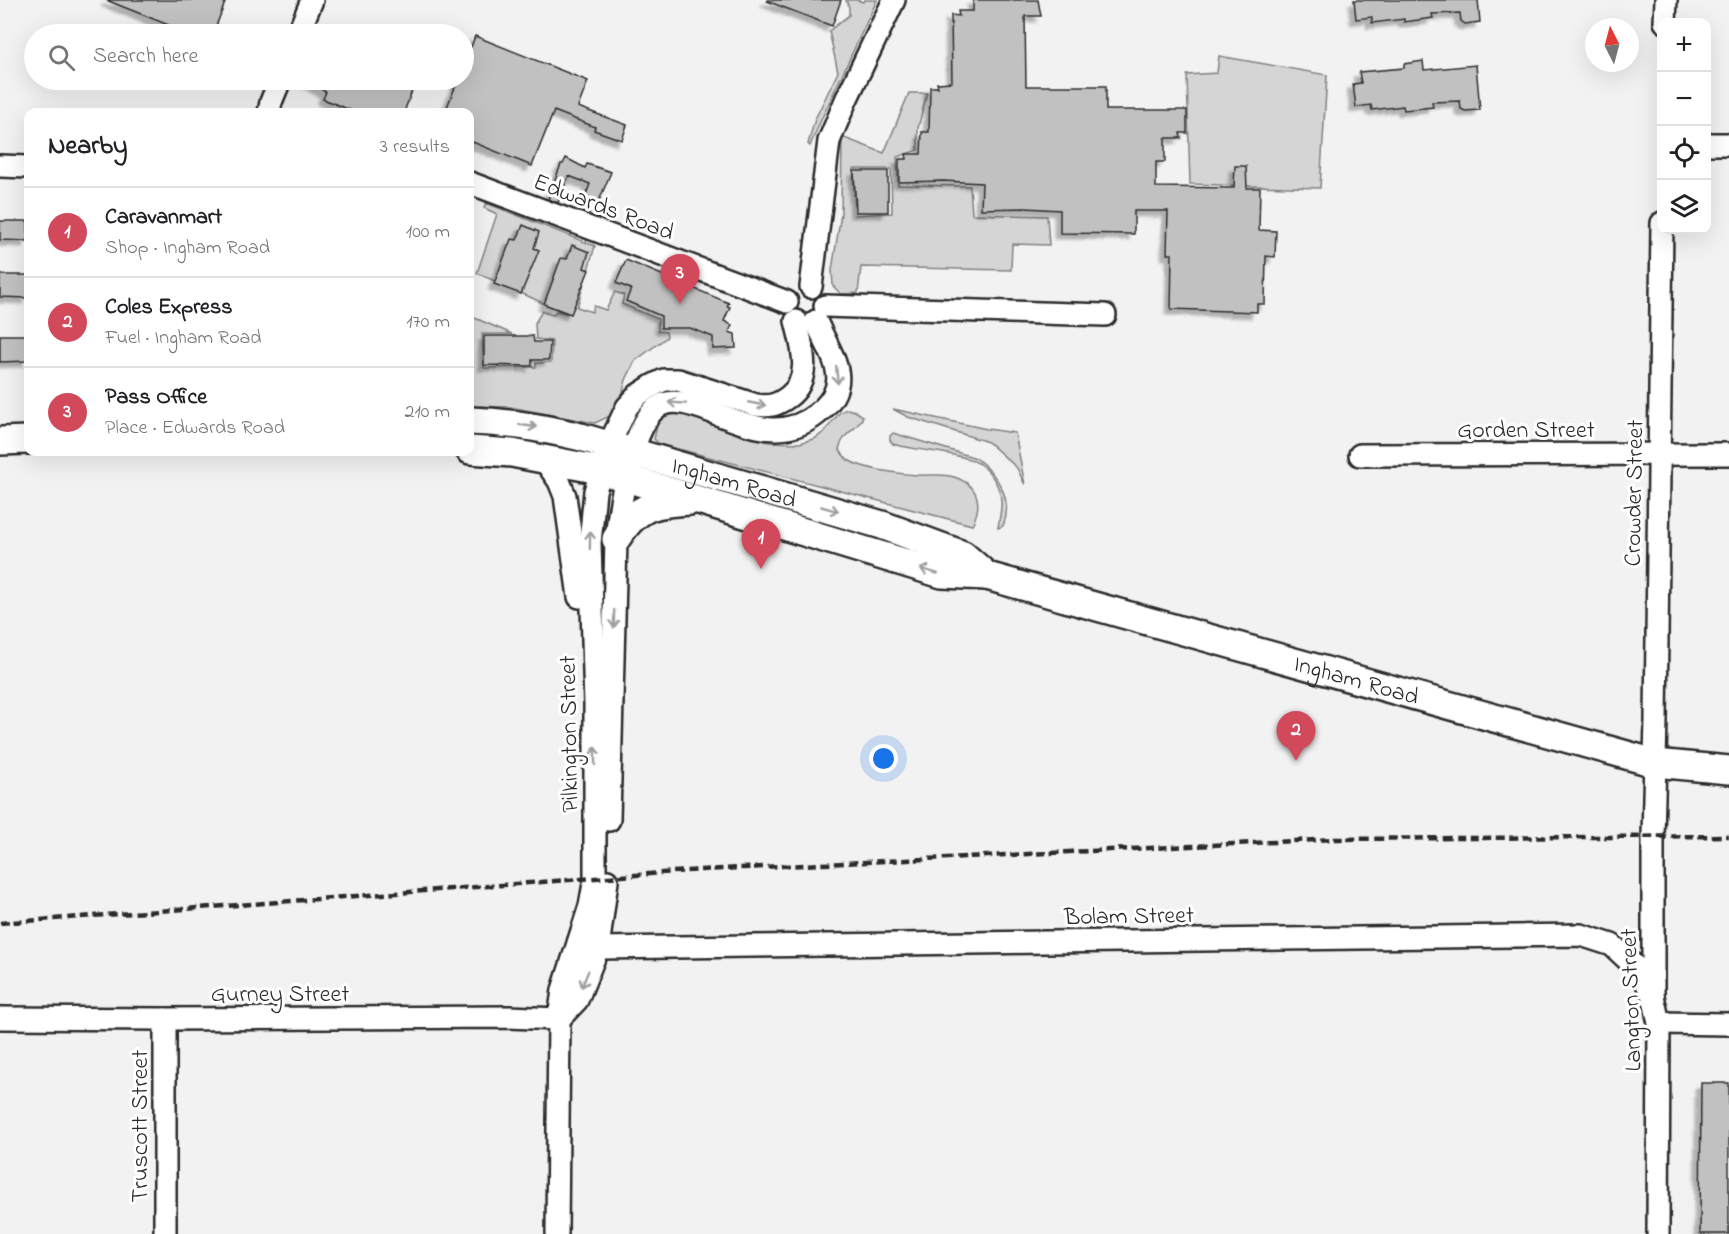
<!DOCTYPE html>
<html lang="en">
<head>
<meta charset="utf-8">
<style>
	:root { --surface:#fff; --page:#f2f2f2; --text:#202124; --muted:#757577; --line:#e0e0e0; --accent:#d1495b }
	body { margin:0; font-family:"Indie Flower",sans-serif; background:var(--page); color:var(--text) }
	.controls { position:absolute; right:18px; top:18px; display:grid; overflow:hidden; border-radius:12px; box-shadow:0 6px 24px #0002 }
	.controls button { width:54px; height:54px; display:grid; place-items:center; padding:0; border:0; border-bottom:2px solid var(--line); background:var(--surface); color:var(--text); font:30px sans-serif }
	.compass { position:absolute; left:1585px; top:18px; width:54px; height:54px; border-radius:50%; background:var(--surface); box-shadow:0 6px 24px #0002; rotate:354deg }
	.you { position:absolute; left:884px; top:759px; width:21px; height:21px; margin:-15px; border:4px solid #fff; border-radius:50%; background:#1a73e8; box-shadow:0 0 0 9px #1a73e833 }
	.badge { display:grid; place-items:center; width:39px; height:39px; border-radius:50%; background:var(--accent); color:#fff; font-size:20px; font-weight:700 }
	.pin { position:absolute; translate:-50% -50px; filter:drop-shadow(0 2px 3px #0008) }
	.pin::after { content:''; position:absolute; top:32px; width:21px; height:18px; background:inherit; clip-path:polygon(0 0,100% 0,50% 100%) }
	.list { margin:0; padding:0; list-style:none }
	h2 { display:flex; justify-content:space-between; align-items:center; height:78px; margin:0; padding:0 24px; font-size:26px }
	h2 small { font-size:20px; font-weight:400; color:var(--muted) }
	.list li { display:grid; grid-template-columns:39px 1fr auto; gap:18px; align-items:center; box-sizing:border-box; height:90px; padding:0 24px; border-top:2px solid var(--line) }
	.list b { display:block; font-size:22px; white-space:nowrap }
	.list p { margin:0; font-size:20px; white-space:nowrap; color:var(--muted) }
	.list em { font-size:20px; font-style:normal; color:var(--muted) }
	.icon { flex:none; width:33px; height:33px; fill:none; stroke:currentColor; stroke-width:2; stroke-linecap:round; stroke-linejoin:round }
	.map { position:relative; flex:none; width:1729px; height:1234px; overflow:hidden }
	.search { position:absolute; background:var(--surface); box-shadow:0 6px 24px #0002; left:24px; top:24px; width:450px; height:66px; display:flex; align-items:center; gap:15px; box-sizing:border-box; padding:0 21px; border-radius:33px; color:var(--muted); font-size:22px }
	.panel { position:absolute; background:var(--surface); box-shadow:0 6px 24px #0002; left:24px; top:108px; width:450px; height:348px; border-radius:12px }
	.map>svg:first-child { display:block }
	.green { fill:#d5d5d5; stroke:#808080; stroke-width:1.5; fill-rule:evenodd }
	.building { fill:#c1c1c1; stroke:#2b2b2b; stroke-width:1.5; filter:url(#shadow) }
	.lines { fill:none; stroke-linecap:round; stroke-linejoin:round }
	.minor-casing { stroke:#2b2b2b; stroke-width:26 }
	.major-casing { stroke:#2b2b2b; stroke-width:32 }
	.minor { stroke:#fff; stroke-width:21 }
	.major { stroke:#fff; stroke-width:27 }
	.rail { stroke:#2b2b2b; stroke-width:4.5; stroke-dasharray:9 4.5; stroke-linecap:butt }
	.oneway { stroke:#a0a0a0 }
	.labels { text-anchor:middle; stroke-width:6; stroke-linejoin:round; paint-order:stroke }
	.street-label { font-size:24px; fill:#2b2b2b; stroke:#fff }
</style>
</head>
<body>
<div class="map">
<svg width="1729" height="1234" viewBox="0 0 1729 1234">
	<defs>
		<filter id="shadow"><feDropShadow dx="-5.5" dy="5.5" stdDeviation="1.5" flood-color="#0004"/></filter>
	</defs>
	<rect width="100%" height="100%" fill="#f2f2f2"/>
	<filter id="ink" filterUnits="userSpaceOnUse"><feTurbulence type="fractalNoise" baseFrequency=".0167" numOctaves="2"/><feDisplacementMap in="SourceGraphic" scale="12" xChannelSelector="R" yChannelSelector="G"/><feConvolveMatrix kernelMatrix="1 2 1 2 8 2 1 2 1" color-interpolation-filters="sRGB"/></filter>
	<g filter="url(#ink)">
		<g class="green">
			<polygon points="846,0 857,0 863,2 864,0 877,0 821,120 810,146 808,144 815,119 838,72 829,31 849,15 849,7"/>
			<polygon points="1219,56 1327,75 1320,188 1190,184 1187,75 1217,73"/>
			<path d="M909,93H927L918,128V150L897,157L898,185L970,186L972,214L1047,216L1049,245L1012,244L1011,270L861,267L858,293L841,294L833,286L832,270L841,214L842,137L884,153ZM853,169H891L892,213L855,215Z"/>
			<polygon points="486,203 595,246 577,307 592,312 594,306 606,310 615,292 624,295 622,304 658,319 658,331 666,332 667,337 635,361 626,380 620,403 610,416 595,423 510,407 470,406 470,339 472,338 472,332 470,331 470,316 512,334 482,334 484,368 536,367 536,363 551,362 552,341 536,339 535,323 542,311 553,315 556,311 567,314 477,273 497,214 484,208"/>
			<path d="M847,409L855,411L863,416C859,430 844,430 839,449C842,453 844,457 848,460C862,469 900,474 917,475C929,476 942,473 954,477C979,485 983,504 972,525L659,444L654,439L659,417C669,413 675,412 686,413L768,442L800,443L816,438L825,431L840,412Z"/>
			<polygon points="893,409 987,429 1015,433 1025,485 1017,468 988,442 908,417"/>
			<path d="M893,433L976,458C997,474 1014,499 1003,526L998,528C999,519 1002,509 1001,500C1000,487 992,473 981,465C967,454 920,450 900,446L893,444L890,440V436Z"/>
		</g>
		<g class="building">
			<polygon points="106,0 226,0 213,34 191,34"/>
			<polygon points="767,0 841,0 832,26 767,1"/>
			<polygon points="973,0 1038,0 1041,16 1025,16 1026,86 1106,86 1106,110 1187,110 1187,133 1180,133 1181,138 1165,138 1165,162 1156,162 1156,187 1234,188 1235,166 1246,166 1247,188 1260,188 1259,230 1276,231 1275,257 1266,256 1265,304 1257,304 1257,312 1171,309 1172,254 1167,254 1168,211 1134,211 1134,234 1060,233 1060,210 1025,208 981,209 982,183 943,181 899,182 899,159 907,159 906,154 921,154 922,132 929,132 930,87 938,87 937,83 952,82 951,15 959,16 958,11 973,11"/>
			<polygon points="1354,0 1478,0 1480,22 1465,24 1461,21 1460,13 1432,14 1433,18 1404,22 1404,19 1372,23 1372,17 1356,19"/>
			<polygon points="475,36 588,81 578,107 627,125 622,140 594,130 595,127 554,111 532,166 470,141 470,112 445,112 458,80 464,80 464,66"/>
			<polygon points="1423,61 1424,70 1476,65 1480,110 1465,111 1461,109 1460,101 1432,102 1433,107 1404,110 1403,106 1372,110 1371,105 1356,107 1353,84 1361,83 1359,72 1404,68 1404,64"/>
			<polygon points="305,80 406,80 415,83 404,112 355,112 323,99 326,92"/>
			<polygon points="566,158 585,168 587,164 611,172 597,206 584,200 590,184 569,176 558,203 548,199 561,164 563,164"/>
			<polygon points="854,171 888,171 888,212 856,212"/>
			<polygon points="0,221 28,221 28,241 0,240"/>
			<polygon points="523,225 539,232 534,248 539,250 521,294 494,284 511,239 517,240"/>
			<polygon points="572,245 589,252 584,268 589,270 571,314 544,304 561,258 567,259"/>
			<polygon points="626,260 729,303 727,306 730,307 724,321 732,325 729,332 735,334 736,348 713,349 713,337 690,328 661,328 661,316 626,301 631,289 616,283"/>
			<polygon points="0,275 28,275 28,298 0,297"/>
			<polygon points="0,335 28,335 28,361 0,362"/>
			<polygon points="484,336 533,336 534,342 550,342 549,360 532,360 532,366 484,365"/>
			<polygon points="1701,1083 1729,1083 1729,1234 1700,1234"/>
		</g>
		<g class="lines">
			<g class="minor-casing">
				<g id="minor">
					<polyline points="1665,22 1666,0"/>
					<polyline points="298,34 312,0"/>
					<polyline points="269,112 271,102 280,80"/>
					<polyline points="1706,144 1729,144"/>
					<polyline points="0,166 28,167"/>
					<polyline points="470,183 787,302"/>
					<polyline points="811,287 829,141 846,100 894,0"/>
					<polyline points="825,306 1105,315"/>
					<polyline points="1360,455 1729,454"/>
					<polyline points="543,458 559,481 565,496 579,597"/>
					<path d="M609,820L616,539C619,509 632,418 661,405C674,399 689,404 701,408C741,422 780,444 817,414C856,382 831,357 816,321"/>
					<polyline points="579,941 598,948 1581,935 1612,945 1641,972 1653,996"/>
					<polyline points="0,1018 165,1019 508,1017 559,1019"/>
					<polyline points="559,1019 577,1000 598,948 607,881"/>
					<polyline points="1659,1023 1729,1024"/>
					<polyline points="165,1234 165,1019"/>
					<path d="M557,1234L559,1019L563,990L590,906L595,878V705L590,543L595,491L609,445L627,407L638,395L652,386L664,380H678L756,405C770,407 777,405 788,397C813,379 802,346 796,321"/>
					<polyline points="1658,1234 1659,1023 1653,996 1653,836 1656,720 1662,223"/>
				</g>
			</g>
			<g class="major-casing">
				<g id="major">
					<path id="s1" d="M470,421C507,422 544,428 581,437L882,525L963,555L987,576"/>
					<polyline points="0,441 28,440"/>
					<path id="s2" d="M470,450L512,453L600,470L942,574L987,576L1655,763L1729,770"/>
					<path d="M616,539C637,506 652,503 690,501"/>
				</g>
			</g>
			<use href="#minor" class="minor"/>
			<use href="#major" class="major"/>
			<polyline class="rail" points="0,923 701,870 1335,839 1729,836"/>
		</g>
		<defs><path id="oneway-shaft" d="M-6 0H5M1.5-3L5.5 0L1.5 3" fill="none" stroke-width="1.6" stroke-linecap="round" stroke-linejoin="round" transform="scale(1.5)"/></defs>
		<g class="oneway">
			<use href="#oneway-shaft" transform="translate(837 375) rotate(84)"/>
			<use href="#oneway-shaft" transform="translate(677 403) rotate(-176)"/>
			<use href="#oneway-shaft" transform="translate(757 404) rotate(11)"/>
			<use href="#oneway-shaft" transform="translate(528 426) rotate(8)"/>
			<use href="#oneway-shaft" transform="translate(830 509) rotate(16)"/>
			<use href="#oneway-shaft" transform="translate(590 540) rotate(-89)"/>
			<use href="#oneway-shaft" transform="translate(929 571) rotate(-163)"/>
			<use href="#oneway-shaft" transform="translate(614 619) rotate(91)"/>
			<use href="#oneway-shaft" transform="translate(595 756) rotate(-90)"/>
			<use href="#oneway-shaft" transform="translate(585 979) rotate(112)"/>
		</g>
	</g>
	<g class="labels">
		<g class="street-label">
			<text transform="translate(604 206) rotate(21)" y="8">Edwards Road</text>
			<text x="1526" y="437">Gorden Street</text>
			<text dy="8" stroke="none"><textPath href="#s1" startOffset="272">Ingham Road</textPath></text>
			<text transform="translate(1633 493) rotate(-89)" y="8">Crowder Street</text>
			<text dy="8" stroke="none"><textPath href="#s2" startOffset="918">Ingham Road</textPath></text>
			<text transform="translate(568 734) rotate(-91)" y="8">Pilkington Street</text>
			<text transform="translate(1129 915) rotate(-1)" y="8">Bolam Street</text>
			<text x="280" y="1001">Gurney Street</text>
			<text transform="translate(1630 1000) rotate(-92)" y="8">Langton Street</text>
			<text transform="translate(139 1126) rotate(-90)" y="8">Truscott Street</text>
		</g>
	</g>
</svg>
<div class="controls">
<button>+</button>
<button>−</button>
<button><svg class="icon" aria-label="locate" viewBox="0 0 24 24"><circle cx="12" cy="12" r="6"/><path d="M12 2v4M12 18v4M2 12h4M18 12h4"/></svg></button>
<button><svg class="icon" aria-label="layers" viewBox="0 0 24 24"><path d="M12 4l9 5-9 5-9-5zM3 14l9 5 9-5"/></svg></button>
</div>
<svg class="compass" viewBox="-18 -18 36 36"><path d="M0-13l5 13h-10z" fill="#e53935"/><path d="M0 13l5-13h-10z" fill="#757577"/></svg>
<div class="you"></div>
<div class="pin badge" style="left:761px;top:569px">1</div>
<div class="pin badge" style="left:1296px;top:761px">2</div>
<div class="pin badge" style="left:680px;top:304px">3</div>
<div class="search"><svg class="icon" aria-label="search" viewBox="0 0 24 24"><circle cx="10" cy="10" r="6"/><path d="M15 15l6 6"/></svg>Search here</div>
<section class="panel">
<h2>Nearby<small>3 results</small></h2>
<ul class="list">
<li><span class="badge">1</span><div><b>Caravanmart</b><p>Shop · Ingham Road</p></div><em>100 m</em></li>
<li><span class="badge">2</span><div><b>Coles Express</b><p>Fuel · Ingham Road</p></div><em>170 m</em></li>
<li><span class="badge">3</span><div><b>Pass Office</b><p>Place · Edwards Road</p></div><em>210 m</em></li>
</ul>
</section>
</div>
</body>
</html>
